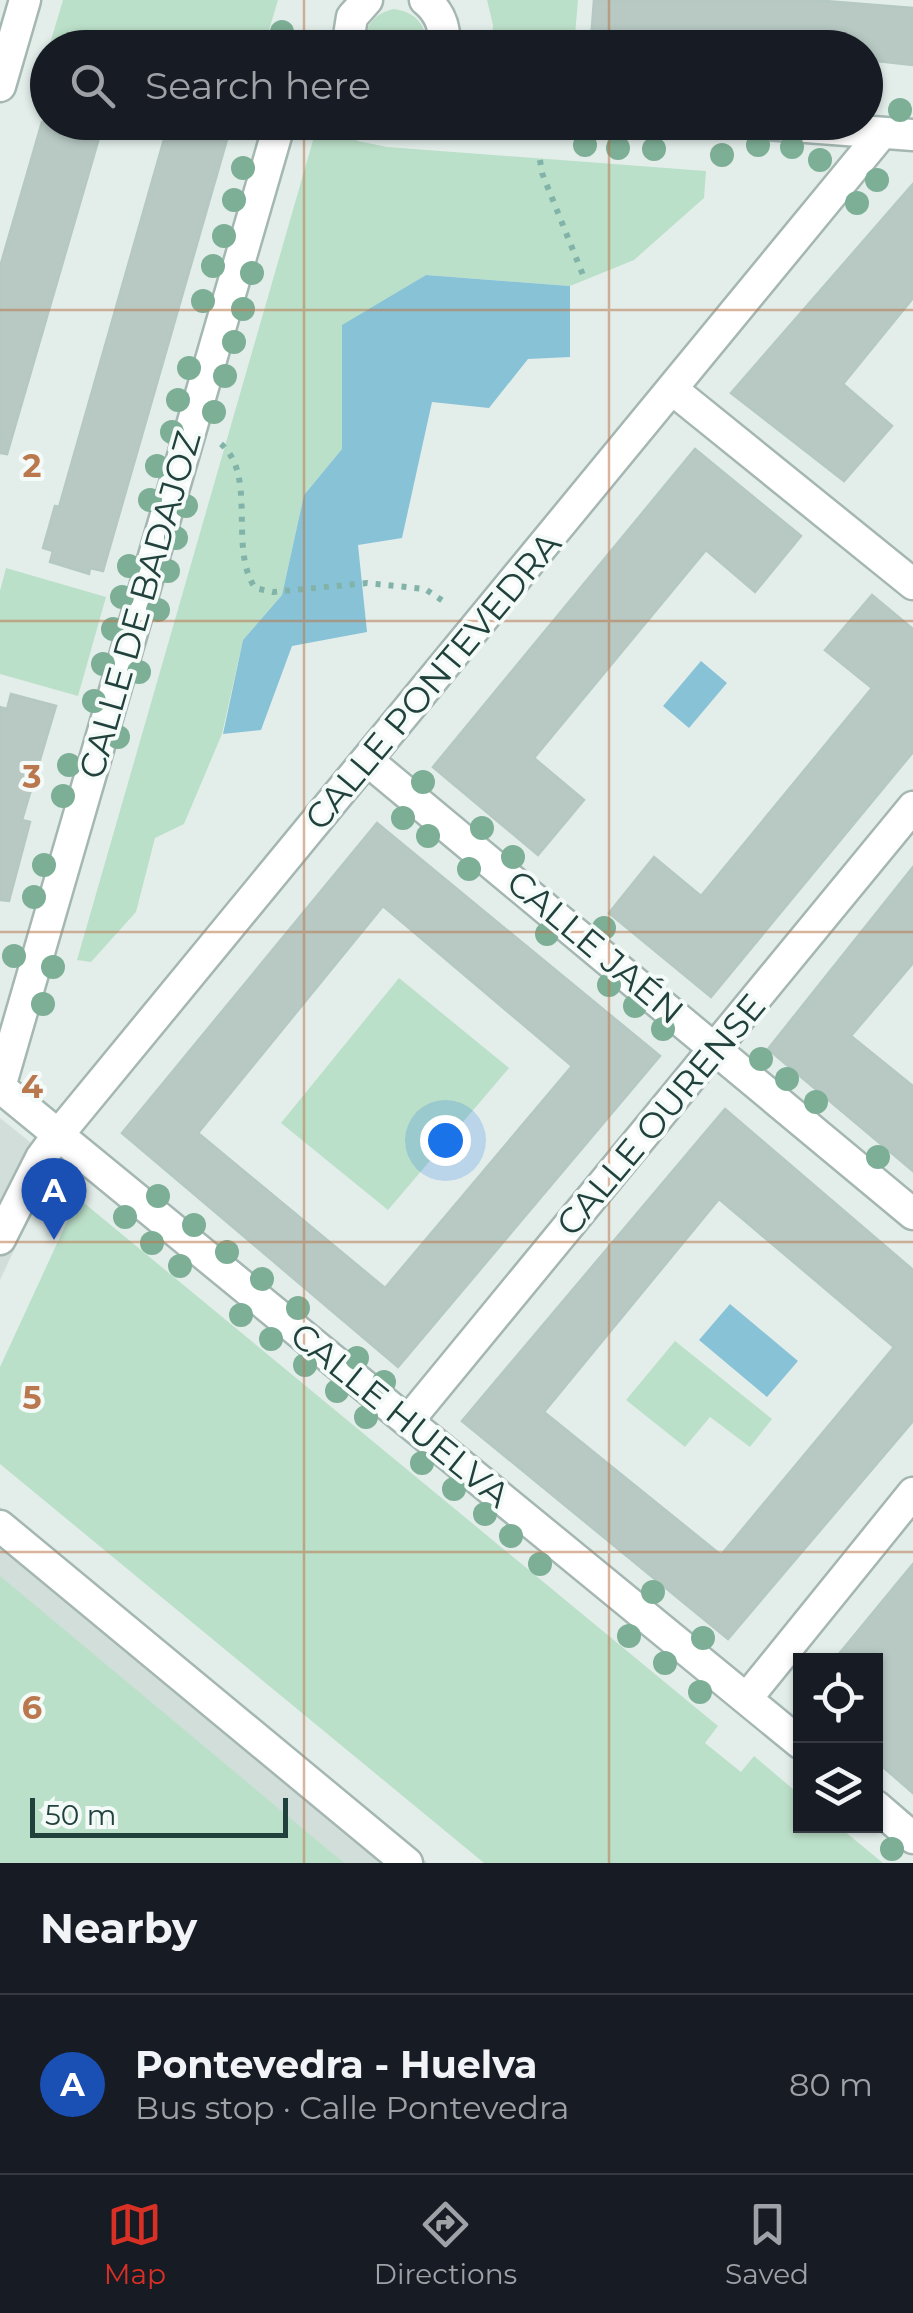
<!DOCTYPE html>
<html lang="en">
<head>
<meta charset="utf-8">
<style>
	:root { --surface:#171b24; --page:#20242c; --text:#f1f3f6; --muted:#9ea1a6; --line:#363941; --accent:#d93025 }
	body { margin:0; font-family:Montserrat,sans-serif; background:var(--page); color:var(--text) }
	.controls { position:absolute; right:30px; bottom:30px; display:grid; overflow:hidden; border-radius:0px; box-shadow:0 2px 8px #0004 }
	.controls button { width:90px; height:90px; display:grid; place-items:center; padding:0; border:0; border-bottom:2px solid var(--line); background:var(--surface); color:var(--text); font:50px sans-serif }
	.scale { position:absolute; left:30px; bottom:25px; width:258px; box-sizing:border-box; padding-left:10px; border:5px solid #21413c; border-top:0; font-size:28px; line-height:35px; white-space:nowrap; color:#21413c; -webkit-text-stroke:8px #f4faf8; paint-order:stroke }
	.you { position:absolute; left:445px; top:1140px; width:35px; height:35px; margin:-25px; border:8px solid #fff; border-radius:50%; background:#1a73e8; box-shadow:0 0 0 15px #1a73e833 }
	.badge { display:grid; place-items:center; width:65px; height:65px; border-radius:50%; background:var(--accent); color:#fff; font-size:32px; font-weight:700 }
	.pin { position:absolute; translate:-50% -82px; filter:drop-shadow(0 2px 5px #0008) }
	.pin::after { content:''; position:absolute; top:52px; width:35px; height:30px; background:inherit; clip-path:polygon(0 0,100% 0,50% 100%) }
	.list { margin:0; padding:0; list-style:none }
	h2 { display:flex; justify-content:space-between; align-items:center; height:130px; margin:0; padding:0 40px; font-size:42px }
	h2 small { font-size:32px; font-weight:400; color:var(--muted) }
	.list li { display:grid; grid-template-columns:65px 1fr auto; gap:30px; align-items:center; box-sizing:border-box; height:180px; padding:0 40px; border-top:2px solid var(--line) }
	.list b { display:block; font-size:38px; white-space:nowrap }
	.list p { margin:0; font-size:32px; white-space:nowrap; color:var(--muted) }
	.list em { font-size:32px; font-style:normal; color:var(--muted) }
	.icon { flex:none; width:55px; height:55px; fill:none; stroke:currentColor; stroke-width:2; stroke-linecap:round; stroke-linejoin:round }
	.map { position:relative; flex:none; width:913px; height:1863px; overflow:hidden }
	.search { position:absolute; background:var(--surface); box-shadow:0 2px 8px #0004; left:30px; right:30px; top:30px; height:110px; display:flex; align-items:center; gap:25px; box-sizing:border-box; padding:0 35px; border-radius:55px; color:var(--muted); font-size:38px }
	.sheet { height:310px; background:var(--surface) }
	nav { display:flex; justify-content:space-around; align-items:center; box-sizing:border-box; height:140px; border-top:2px solid var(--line); background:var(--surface); font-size:28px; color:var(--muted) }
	nav a { display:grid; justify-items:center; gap:5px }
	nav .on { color:var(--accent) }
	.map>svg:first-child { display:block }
	.built { fill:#d1ded9 }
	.green { fill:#bbe0c9 }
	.water { fill:#88c2d6 }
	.building { fill:#b8c9c4; stroke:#b5c8c2; stroke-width:2.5; fill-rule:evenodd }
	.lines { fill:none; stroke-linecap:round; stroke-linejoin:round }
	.minor-casing { stroke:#a5b7b2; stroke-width:35 }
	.path { stroke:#82b3a9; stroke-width:6; stroke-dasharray:5 8; stroke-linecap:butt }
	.minor { stroke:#fff; stroke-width:30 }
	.tree { fill:#7dae96 }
	.grid { fill:none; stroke:#b9784e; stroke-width:2.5; stroke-opacity:0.55 }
	.labels { text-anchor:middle; stroke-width:8; stroke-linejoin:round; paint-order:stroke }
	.street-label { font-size:35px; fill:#21413c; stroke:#f4faf8 }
	.grid-label { font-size:32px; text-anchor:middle; font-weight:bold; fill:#b9784e; stroke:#f4faf8; stroke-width:8; stroke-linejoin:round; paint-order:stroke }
</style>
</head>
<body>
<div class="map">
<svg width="913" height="1863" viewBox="0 0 913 1863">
	<rect width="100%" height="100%" fill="#e3eeea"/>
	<g class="built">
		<polygon points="0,1118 30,1142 46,1182 0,1280"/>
		<polygon points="0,1507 428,1863 0,1863"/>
	</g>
	<g class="green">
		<polygon points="63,0 278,0 264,47 49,47"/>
		<polygon points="487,0 578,0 574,47 492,47 493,25"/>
		<path d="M394,9C416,12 428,26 425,47H366C363,27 374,13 394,9Z"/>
		<polygon points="318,123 327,123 358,141 387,147 706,171 704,198 634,260 570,286 426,275 343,325 342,449 304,495 282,595 243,640 222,734 184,824 155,838 136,912 91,962 77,960"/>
		<polygon points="6,568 106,597 78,696 0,674 0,591"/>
		<polygon points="399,978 509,1068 388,1210 281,1123"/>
		<polygon points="78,1198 718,1726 705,1743 741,1772 754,1756 800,1795 800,1826 838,1826 883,1863 484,1863 0,1464 0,1367"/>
		<polygon points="675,1341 772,1419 750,1447 710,1417 685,1447 626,1400"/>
		<polygon points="0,1576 344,1863 0,1863"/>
	</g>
	<g class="water">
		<polygon points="426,275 570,286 570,357 528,359 489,408 432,402 402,538 358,545 367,632 292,646 261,730 223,734 243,640 282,595 304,495 342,449 342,325"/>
		<polygon points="701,661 727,683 689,728 663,706"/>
		<polygon points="730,1304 798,1361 767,1397 699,1340"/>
	</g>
	<g class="building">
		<polygon points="594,0 813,0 913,8 913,65 866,60 866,48 653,45 652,48 609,48 601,45 601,41 591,40"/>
		<polygon points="42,122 74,122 101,131 7,454 0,453 0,267"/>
		<polygon points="169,122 232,122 103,571 90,568 89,574 50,562 53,551 43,548 55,506 59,507"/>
		<polygon points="913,184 913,298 843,384 892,426 844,481 731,393"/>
		<polygon points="695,449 801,536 755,592 706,550 534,758 584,800 538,855 433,767"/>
		<polygon points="872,595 913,629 913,752 711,997 609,913 654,857 701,896 872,688 825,650"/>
		<polygon points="11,694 56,706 22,820 30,822 9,901 0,900 0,707 7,709"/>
		<path d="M377,823L660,1056L398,1367L122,1133ZM383,906L572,1066L385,1288L198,1133Z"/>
		<polygon points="913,867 913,963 851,1036 913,1086 913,1171 768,1049"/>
		<path d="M725,1109L913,1270V1421L728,1639L462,1421ZM719,1199L894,1347L721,1555L544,1412Z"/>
		<polygon points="913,1564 913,1793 876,1761 876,1660 834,1660"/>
	</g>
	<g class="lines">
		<g class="minor-casing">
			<g id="minor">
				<path d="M425,0C440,12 446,28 444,48"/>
				<polyline points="347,48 352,17 367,0"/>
				<polyline points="0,86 25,0"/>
				<polyline points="280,122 0,1087 800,1743"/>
				<polyline points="741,122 913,135"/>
				<polyline points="673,390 913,584"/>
				<polyline points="367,760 913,1214"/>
				<polyline points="0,1239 41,1158 58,1135 882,133"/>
				<polyline points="408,1421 913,807"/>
				<polyline points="0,1526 407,1863"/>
				<polyline points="747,1698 913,1493"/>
				<polyline points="876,1806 913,1838"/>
			</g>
		</g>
		<g class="path">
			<polyline points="540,160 542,173 585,280"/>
			<path d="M221,444C258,476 228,547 255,588L273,592L367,583L425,589L446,603"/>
		</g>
		<use href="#minor" class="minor"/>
	</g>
	<g class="tree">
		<circle cx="282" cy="32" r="12"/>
		<circle cx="900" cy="110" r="12"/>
		<circle cx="585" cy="145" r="12"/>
		<circle cx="758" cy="145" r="12"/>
		<circle cx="792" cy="147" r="12"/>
		<circle cx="618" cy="148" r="12"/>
		<circle cx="654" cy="149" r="12"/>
		<circle cx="722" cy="155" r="12"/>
		<circle cx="820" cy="160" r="12"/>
		<circle cx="243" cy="168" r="12"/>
		<circle cx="877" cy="180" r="12"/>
		<circle cx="234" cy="200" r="12"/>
		<circle cx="857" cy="203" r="12"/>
		<circle cx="224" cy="236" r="12"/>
		<circle cx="213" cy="266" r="12"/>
		<circle cx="252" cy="273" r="12"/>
		<circle cx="203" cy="301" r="12"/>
		<circle cx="243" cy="309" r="12"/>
		<circle cx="234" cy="342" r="12"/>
		<circle cx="189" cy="368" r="12"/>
		<circle cx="225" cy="376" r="12"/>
		<circle cx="178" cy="400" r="12"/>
		<circle cx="214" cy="412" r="12"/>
		<circle cx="172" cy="432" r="12"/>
		<circle cx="157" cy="466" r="12"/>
		<circle cx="150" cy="500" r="12"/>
		<circle cx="186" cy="506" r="12"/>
		<circle cx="176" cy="538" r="12"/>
		<circle cx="129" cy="566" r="12"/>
		<circle cx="168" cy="571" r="12"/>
		<circle cx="122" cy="597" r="12"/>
		<circle cx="158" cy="610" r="12"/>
		<circle cx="113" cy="629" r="12"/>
		<circle cx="103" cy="664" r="12"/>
		<circle cx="139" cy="672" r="12"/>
		<circle cx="94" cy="701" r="12"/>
		<circle cx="118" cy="737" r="12"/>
		<circle cx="69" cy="765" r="12"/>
		<circle cx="423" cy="782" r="12"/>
		<circle cx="63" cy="796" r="12"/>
		<circle cx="403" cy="818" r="12"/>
		<circle cx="482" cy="828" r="12"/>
		<circle cx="428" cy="836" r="12"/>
		<circle cx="513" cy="857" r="12"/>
		<circle cx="44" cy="865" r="12"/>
		<circle cx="469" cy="869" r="12"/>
		<circle cx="34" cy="897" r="12"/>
		<circle cx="604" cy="928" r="12"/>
		<circle cx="547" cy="934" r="12"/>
		<circle cx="14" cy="956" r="12"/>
		<circle cx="53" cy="967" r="12"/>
		<circle cx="609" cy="985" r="12"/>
		<circle cx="43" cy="1004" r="12"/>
		<circle cx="635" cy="1006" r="12"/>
		<circle cx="663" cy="1029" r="12"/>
		<circle cx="761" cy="1059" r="12"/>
		<circle cx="787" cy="1079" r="12"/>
		<circle cx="816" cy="1102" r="12"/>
		<circle cx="878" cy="1157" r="12"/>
		<circle cx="158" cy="1196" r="12"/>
		<circle cx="125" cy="1217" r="12"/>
		<circle cx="194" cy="1225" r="12"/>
		<circle cx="152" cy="1243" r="12"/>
		<circle cx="227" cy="1252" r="12"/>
		<circle cx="180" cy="1266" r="12"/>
		<circle cx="262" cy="1279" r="12"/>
		<circle cx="298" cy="1308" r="12"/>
		<circle cx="241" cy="1315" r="12"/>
		<circle cx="271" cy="1339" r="12"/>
		<circle cx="357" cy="1358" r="12"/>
		<circle cx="305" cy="1365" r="12"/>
		<circle cx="384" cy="1382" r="12"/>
		<circle cx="337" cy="1391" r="12"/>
		<circle cx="366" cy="1417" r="12"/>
		<circle cx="422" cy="1463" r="12"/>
		<circle cx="454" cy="1489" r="12"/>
		<circle cx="485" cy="1514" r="12"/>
		<circle cx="511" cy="1536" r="12"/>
		<circle cx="540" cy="1564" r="12"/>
		<circle cx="653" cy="1592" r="12"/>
		<circle cx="629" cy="1636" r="12"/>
		<circle cx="703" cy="1638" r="12"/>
		<circle cx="665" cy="1663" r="12"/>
		<circle cx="700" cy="1692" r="12"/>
		<circle cx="892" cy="1849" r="12"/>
	</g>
	<path class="grid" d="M304,0V48M609,0V48M304,122V1863M609,122V1863M0,310H913M0,621H913M0,932H913M0,1242H913M0,1552H913"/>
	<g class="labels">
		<g class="street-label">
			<text transform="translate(140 605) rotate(-74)" y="12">CALLE DE BADAJOZ</text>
			<text transform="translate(433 681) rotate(-50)" y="12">CALLE PONTEVEDRA</text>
			<text transform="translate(595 947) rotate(40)" y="12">CALLE JAÉN</text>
			<text transform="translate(661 1115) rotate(-50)" y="12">CALLE OURENSE</text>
			<text transform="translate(400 1415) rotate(39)" y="12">CALLE HUELVA</text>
		</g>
	</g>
	<g class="grid-label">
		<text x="32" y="477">2</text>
		<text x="32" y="788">3</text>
		<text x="32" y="1098">4</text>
		<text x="32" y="1409">5</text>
		<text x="32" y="1719">6</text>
	</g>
</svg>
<div class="controls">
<button><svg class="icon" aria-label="locate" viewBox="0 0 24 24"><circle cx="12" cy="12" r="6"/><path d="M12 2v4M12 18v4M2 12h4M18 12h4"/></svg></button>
<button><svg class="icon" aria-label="layers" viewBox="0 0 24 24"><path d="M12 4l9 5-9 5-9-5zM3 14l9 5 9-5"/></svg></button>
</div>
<div class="scale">50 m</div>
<div class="you"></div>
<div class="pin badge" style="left:54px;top:1240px;background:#1a4fb4">A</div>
<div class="search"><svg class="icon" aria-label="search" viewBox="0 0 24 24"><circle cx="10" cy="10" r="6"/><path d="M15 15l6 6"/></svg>Search here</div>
</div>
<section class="sheet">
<h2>Nearby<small></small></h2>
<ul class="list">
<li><span class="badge" style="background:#1a4fb4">A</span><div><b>Pontevedra - Huelva</b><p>Bus stop · Calle Pontevedra</p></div><em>80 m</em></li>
</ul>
</section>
<nav>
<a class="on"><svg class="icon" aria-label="map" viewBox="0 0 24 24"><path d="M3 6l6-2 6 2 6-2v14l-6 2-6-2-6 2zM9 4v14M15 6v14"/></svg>Map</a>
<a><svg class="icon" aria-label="directions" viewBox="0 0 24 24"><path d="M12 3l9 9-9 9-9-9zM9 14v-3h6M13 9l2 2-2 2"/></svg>Directions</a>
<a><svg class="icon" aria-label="saved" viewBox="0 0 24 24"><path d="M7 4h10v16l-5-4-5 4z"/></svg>Saved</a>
</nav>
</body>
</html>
